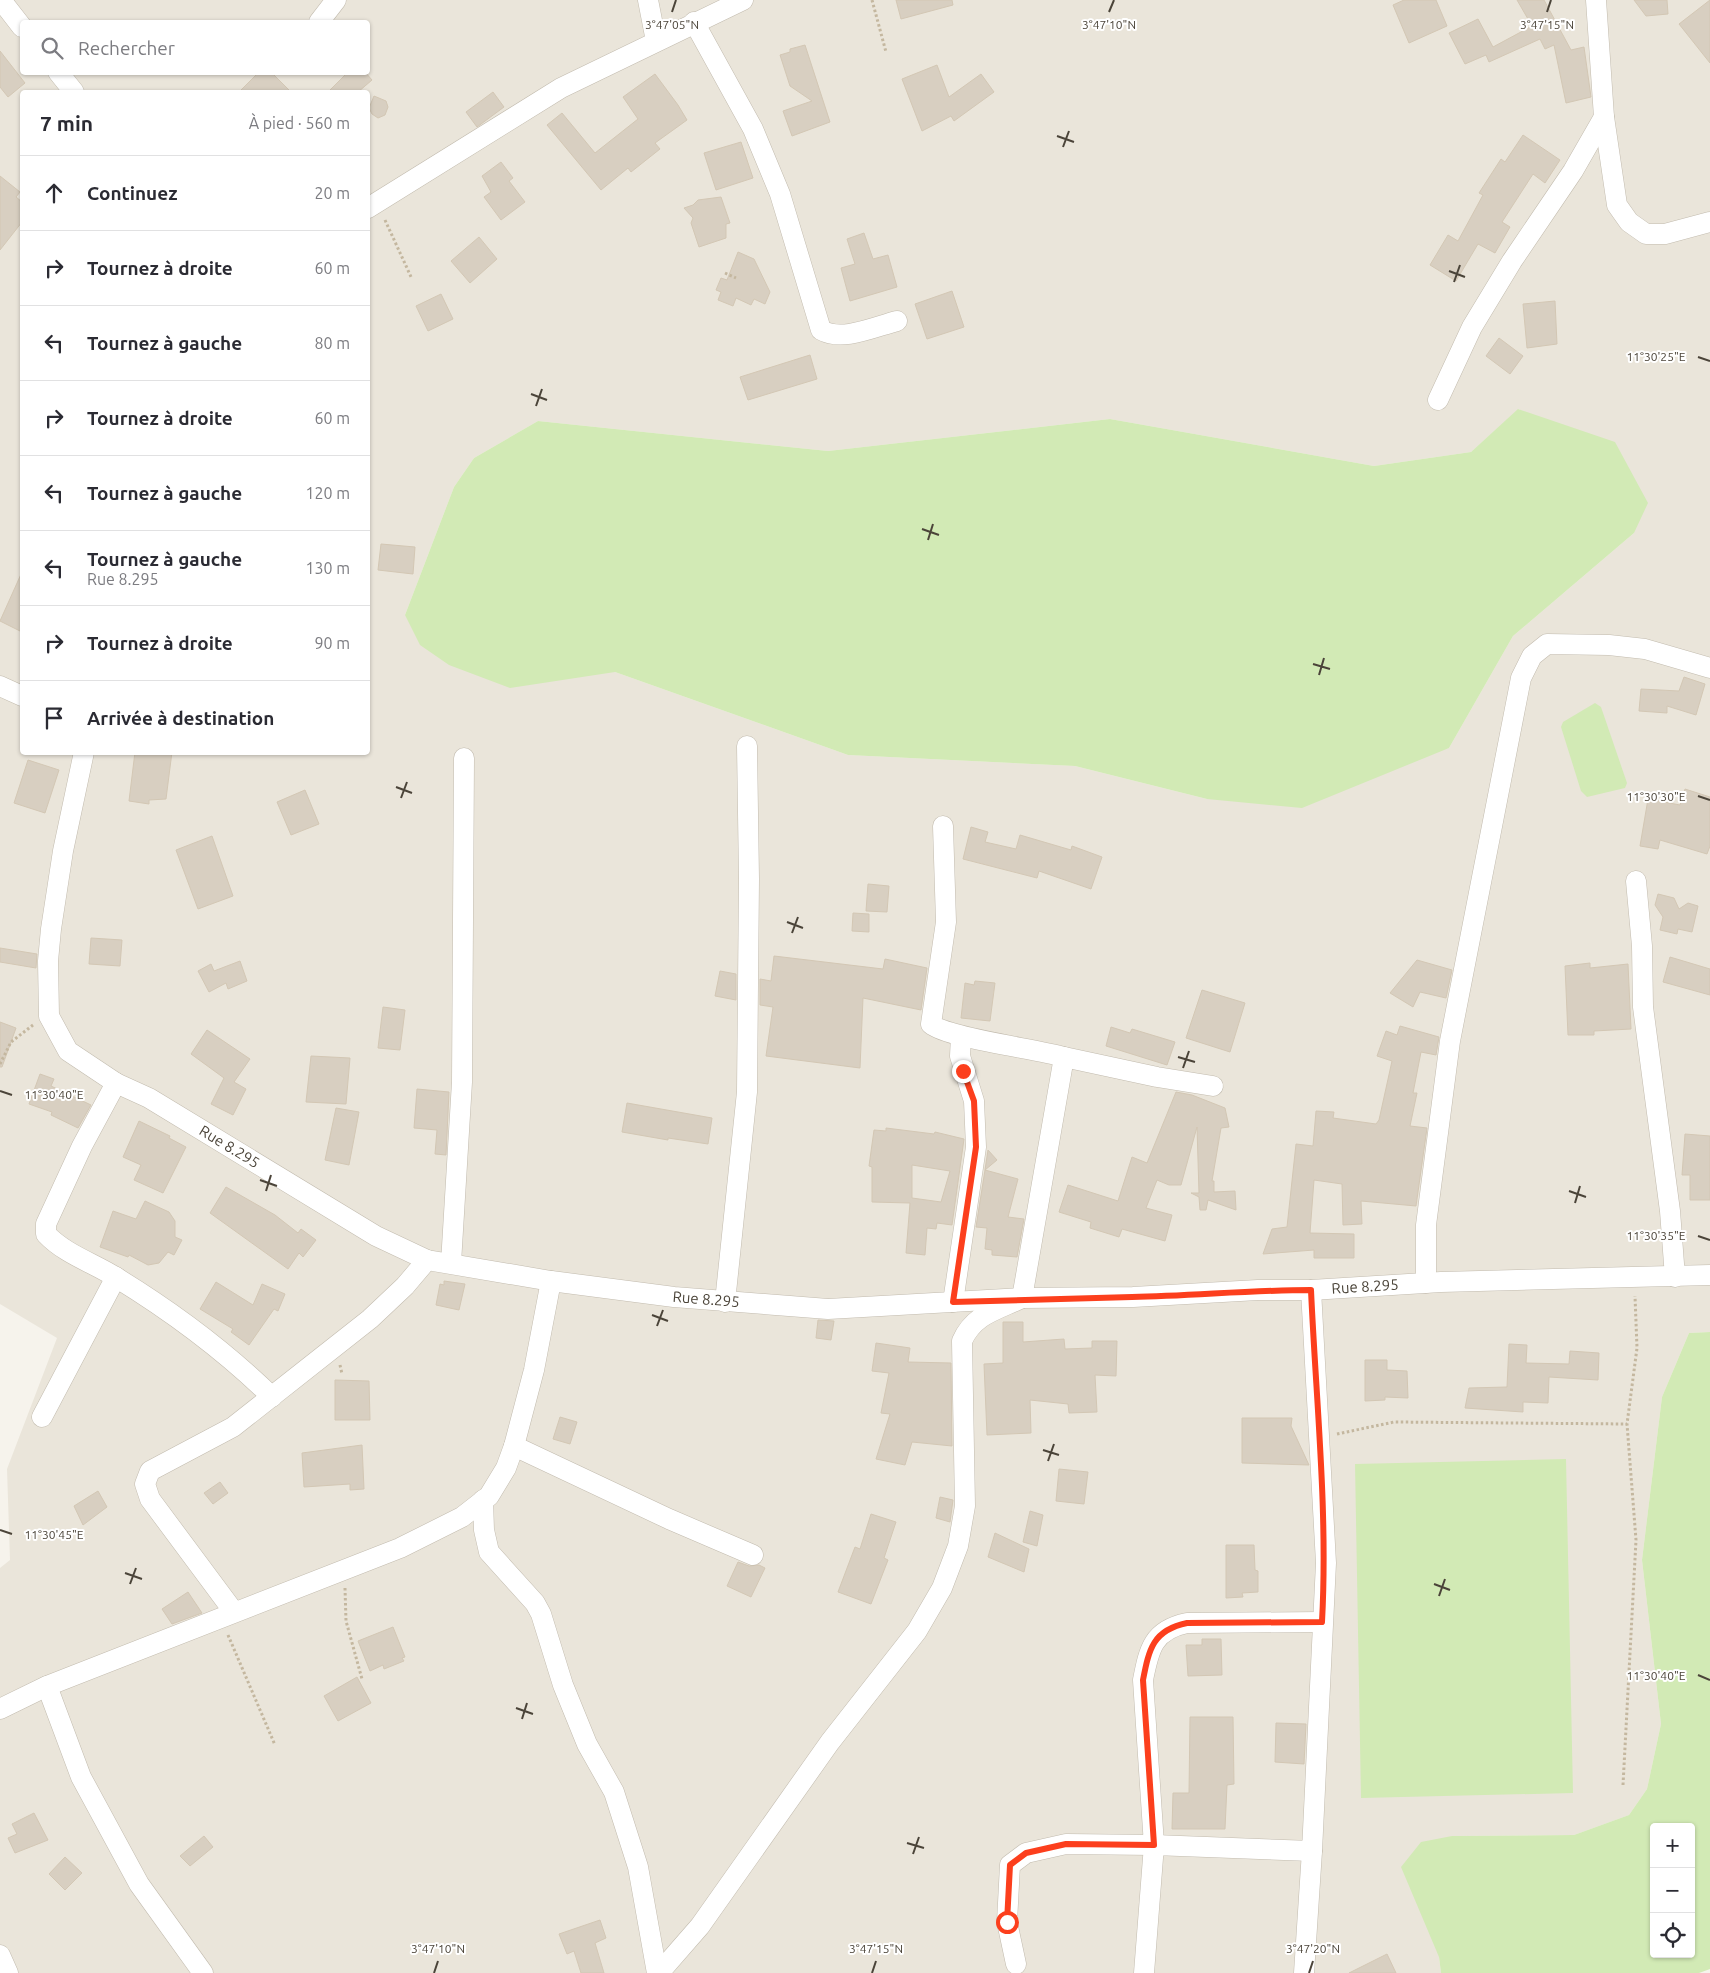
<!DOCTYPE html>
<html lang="fr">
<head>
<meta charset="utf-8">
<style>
	:root { --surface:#fff; --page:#f7f7f7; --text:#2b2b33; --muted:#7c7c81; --line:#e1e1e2 }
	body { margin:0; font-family:Ubuntu,sans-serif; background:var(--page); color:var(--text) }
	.controls { position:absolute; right:15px; bottom:15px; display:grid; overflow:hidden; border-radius:5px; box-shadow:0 1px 4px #0004 }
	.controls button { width:45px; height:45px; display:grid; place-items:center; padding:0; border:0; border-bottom:1px solid var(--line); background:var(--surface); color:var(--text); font:25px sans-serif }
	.stop { position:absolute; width:15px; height:15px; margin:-11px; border:4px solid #fc3f1d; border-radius:50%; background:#fff }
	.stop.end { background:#fc3f1d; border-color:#fff; box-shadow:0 1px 5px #0008 }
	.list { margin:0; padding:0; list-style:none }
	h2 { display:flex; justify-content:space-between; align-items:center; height:65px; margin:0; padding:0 20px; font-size:21px }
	h2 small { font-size:16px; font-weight:400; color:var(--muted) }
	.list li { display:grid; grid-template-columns:32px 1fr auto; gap:15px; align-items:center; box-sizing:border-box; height:75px; padding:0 20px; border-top:1px solid var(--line) }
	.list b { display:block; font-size:19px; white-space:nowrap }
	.list p { margin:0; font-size:16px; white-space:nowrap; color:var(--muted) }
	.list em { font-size:16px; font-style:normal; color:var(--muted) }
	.icon { flex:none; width:28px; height:28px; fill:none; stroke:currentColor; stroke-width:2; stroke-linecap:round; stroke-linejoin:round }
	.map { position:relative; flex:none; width:1710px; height:1973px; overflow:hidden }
	.search { position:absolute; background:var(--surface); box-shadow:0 1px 4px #0004; left:20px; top:20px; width:350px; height:55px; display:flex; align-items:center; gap:12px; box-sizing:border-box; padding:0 18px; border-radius:5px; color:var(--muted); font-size:19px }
	.panel { position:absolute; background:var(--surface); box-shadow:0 1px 4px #0004; left:20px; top:90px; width:350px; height:665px; border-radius:5px }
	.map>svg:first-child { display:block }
	.residential { fill:#eae5da; fill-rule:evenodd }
	.green { fill:#d2eab5; fill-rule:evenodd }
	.building { fill:#d8cfc1; stroke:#d3c7b4; fill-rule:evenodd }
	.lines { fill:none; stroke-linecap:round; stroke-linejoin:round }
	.street-casing { stroke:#c2bbae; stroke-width:21 }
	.path { stroke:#c4b79f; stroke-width:3; stroke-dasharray:2.5 2.5; stroke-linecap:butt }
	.street { stroke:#fff; stroke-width:20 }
	.route { stroke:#fc3f1d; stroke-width:6 }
	.ticks { fill:none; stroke:#4b4439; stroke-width:2 }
	.labels { text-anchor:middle; stroke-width:4; stroke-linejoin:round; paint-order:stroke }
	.street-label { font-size:15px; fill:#4b4439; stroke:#fff }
	.ticks-label { font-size:12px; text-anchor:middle; fill:#4b4439; stroke:#fff; stroke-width:4; stroke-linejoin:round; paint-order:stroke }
</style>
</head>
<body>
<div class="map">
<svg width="1710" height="1973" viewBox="0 0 1710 1973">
	<rect width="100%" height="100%" fill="#f6f3ec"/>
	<path class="residential" d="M0,0H1710V1332L1689,1333L1662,1397L1642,1560L1661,1724L1647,1789L1629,1815L1574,1835L1452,1836L1439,1957L1441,1973H0V1568L10,1560L7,1469L57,1338L0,1304ZM22,22H368V72H22ZM22,92H368V752H22ZM1519,409L1634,533L1513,636L1449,748L1207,799L1075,766L848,755L615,672L405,615L454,487L474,458L538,421L828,451L1110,419L1374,466L1471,452Z"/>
	<g class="green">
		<polygon points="1518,409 1615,442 1648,503 1634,533 1513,636 1449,748 1302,808 1207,799 1075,766 848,755 615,672 510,688 449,665 420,645 405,615 454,487 474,458 538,421 828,451 1110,419 1374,466 1471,452"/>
		<polygon points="1595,703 1601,707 1627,783 1625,788 1587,797 1581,791 1561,727 1563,722"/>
		<path d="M1710,1332V1969L1699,1973H1441L1439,1957L1401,1867L1421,1842L1452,1836L1574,1835L1629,1815L1647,1789L1661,1724L1642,1560L1662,1397L1689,1333ZM1654,1827H1691V1954H1654Z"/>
		<polygon points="1566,1459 1573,1793 1361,1798 1355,1464"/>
	</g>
	<g class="building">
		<polygon points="896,0 952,0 953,5 901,19"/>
		<polygon points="1404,0 1436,0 1447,26 1409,43 1393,5"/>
		<polygon points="1517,0 1544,0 1571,50 1584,47 1591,97 1566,103 1554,45 1545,49 1540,39 1489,62 1486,55 1465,64 1449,33 1478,19 1493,47 1532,26"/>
		<polygon points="1634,0 1667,0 1668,14 1646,16"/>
		<polygon points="1710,0 1710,63 1679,24"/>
		<polygon points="805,45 830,122 792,136 783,111 812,101 790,86 780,55 790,52 790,49"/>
		<polygon points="0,51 25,83 8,97 0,87"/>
		<polygon points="937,65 949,97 981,74 994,92 954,121 951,116 922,131 902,79"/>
		<polygon points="259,72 271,72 291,92 239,92"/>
		<polygon points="348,72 365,72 372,80 358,92 328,92"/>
		<polygon points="655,74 678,105 687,120 655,143 660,149 631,172 628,168 601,190 547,125 562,113 595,153 638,119 623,97"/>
		<polygon points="493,92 504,107 477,127 466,112"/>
		<polygon points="374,96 386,101 388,107 385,115 378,118 372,114 369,108"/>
		<polygon points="1523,135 1560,160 1545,183 1533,174 1502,222 1510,227 1495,253 1478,244 1456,281 1430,265 1448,235 1458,241 1483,195 1479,193 1501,159 1505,162"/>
		<polygon points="741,142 753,178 716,190 704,153"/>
		<polygon points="501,162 513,178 509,181 525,202 501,220 484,197 491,192 482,176"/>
		<polygon points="0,176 20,192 16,197 22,202 22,222 0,250"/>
		<polygon points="721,197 730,223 726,224 726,238 699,247 691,223 693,218 684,208 693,205 698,200"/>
		<polygon points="864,233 873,259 888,255 897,287 850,301 841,268 855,264 847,239"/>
		<polygon points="479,237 497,259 470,283 451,261"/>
		<polygon points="738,252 754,259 770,292 765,304 754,299 751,305 736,298 733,306 718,300 721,292 716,290 721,278 727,280"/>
		<polygon points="952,291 964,327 927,339 915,304"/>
		<polygon points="441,294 453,319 428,331 416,306"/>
		<polygon points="1555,301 1557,344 1527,348 1523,304"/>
		<polygon points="1499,338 1523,356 1510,374 1486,356"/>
		<polygon points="810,355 817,379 748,400 740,377"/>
		<polygon points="381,544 415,547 413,574 378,570"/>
		<polygon points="22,572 22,632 0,621"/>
		<polygon points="1684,677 1705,684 1696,715 1667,706 1667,713 1639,711 1641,689 1679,691"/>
		<polygon points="135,752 172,752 166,799 149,800 149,804 129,801"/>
		<polygon points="28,760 59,770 45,813 14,803"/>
		<polygon points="1685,789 1710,797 1710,846 1707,854 1660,840 1658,849 1640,846 1648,799 1680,805"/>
		<polygon points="305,790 319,824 291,835 277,802"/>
		<polygon points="971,827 988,832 985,842 1016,849 1020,835 1071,850 1072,846 1102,857 1091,889 1039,871 1037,878 963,859"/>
		<polygon points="212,836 233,896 198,909 176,850"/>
		<polygon points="868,884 889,886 887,912 866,911"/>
		<polygon points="1658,894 1674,898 1679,909 1688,903 1698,906 1692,932 1678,929 1677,934 1660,930 1663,917 1655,905"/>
		<polygon points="853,913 869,914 869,932 852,931"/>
		<polygon points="91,938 122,940 120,966 89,964"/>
		<polygon points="0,948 37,954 36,968 0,962"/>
		<polygon points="774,956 883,969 885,959 927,968 921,1010 863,998 860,1068 766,1056 773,1007 760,1005 760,979 771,981"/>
		<polygon points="1670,957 1710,969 1710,995 1663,982"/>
		<polygon points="1417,960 1452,970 1446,998 1420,992 1413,1007 1390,993"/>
		<polygon points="240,961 247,981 228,989 226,983 209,992 198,971 211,964 214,971"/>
		<polygon points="1590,963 1590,968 1628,964 1631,1029 1594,1031 1594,1035 1568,1035 1565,966"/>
		<polygon points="720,971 736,974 736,1000 715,996"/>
		<polygon points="975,981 995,983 990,1021 961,1018 965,983 974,985"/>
		<polygon points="1202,990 1245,1003 1230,1052 1186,1038"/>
		<polygon points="383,1007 405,1010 400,1050 378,1048"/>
		<polygon points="0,1022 16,1028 2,1067 0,1067"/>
		<polygon points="1400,1026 1439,1037 1436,1055 1421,1052 1413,1093 1417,1093 1410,1126 1427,1128 1416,1206 1361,1201 1362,1224 1343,1225 1342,1184 1314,1180 1310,1233 1354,1234 1354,1258 1314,1258 1314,1250 1263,1254 1272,1229 1287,1227 1296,1144 1313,1146 1316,1111 1334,1112 1333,1118 1376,1124 1379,1120 1392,1061 1377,1056 1386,1031 1397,1035"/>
		<polygon points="1111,1027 1130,1033 1132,1029 1175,1042 1167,1065 1106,1046"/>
		<polygon points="207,1030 250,1059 234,1082 246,1089 233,1115 211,1104 224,1078 191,1054"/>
		<polygon points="311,1056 350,1058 346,1104 306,1102"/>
		<polygon points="40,1074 54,1079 51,1086 91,1105 78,1128 51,1115 52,1112 29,1104"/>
		<polygon points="417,1089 449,1092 446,1155 435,1154 437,1130 414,1128"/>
		<polygon points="1176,1092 1192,1095 1225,1108 1229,1127 1221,1128 1212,1181 1214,1181 1214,1192 1235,1191 1236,1210 1208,1200 1206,1210 1200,1210 1199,1197 1191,1193 1199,1193 1197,1127 1181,1185 1169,1185 1157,1180 1146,1208 1172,1215 1165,1241 1122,1229 1119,1237 1090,1228 1091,1222 1059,1212 1068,1185 1118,1201 1132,1157 1147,1163"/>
		<polygon points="627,1103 712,1118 708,1144 668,1138 668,1140 622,1132"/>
		<polygon points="336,1108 359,1112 349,1165 325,1160"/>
		<polygon points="139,1121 170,1136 169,1138 186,1147 163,1193 134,1180 141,1165 123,1157"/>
		<path d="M886,1128L934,1134L935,1132L964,1139L952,1225L937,1223L936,1229L927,1228L925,1255L906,1253L910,1203L872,1202V1167L869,1166L874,1130L886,1131ZM912,1165L950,1171L941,1202L912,1198Z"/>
		<polygon points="1685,1134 1710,1136 1710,1200 1690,1200 1690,1175 1682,1175"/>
		<polygon points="988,1150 997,1160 985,1170"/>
		<polygon points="985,1170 1018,1179 1008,1217 1024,1219 1017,1257 992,1255 992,1250 985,1249 987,1228 976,1227"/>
		<polygon points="226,1187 275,1215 298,1233 301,1229 316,1240 303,1257 299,1253 288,1269 210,1213"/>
		<polygon points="145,1201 169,1212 175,1221 175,1237 182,1240 174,1255 168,1252 159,1263 148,1265 129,1255 128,1257 100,1247 113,1211 136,1219"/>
		<polygon points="444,1281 465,1284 459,1310 436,1305 440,1284 444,1285"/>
		<polygon points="216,1282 253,1305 262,1284 285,1294 278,1311 274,1309 249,1345 231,1332 233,1329 200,1309"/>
		<polygon points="818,1320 834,1321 831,1340 816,1338"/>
		<polygon points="1003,1322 1023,1322 1023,1342 1064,1339 1065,1349 1092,1348 1092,1341 1117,1341 1116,1376 1095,1375 1097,1412 1069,1413 1068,1404 1030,1400 1031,1433 987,1435 984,1364 1003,1363"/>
		<polygon points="876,1343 910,1348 908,1362 951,1363 952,1446 912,1442 905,1465 876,1459 890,1414 881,1413 889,1373 872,1371"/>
		<polygon points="1509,1344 1527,1345 1526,1363 1569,1364 1570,1351 1599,1353 1598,1380 1549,1377 1548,1403 1523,1402 1523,1412 1465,1408 1469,1388 1507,1387"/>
		<polygon points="1365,1360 1387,1360 1387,1370 1407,1371 1408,1398 1385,1397 1385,1400 1365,1401"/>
		<polygon points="335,1380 369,1381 370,1420 335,1420"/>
		<polygon points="560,1417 577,1422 570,1444 553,1439"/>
		<polygon points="1242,1418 1292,1418 1291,1426 1309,1465 1242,1463"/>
		<polygon points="362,1445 364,1489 350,1490 350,1484 304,1487 302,1453"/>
		<polygon points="1059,1469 1088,1472 1084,1504 1056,1501"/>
		<polygon points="220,1482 228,1493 213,1504 204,1493"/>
		<polygon points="98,1491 107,1507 83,1525 74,1506"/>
		<polygon points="940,1497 953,1500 950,1522 936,1518"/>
		<polygon points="1030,1511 1043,1515 1037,1546 1023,1542"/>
		<polygon points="871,1514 896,1522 884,1558 888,1560 871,1604 838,1592 855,1547 860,1549"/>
		<polygon points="995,1533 1029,1549 1024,1572 988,1557"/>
		<polygon points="1226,1545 1254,1545 1255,1570 1258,1571 1258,1592 1242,1593 1243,1597 1226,1598"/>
		<polygon points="738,1562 749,1566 759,1565 765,1568 751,1597 727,1586"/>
		<polygon points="188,1592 202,1613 172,1624 162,1609"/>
		<polygon points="393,1627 405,1657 402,1658 404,1661 384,1669 383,1665 370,1671 358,1641"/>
		<polygon points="1202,1639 1221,1639 1222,1675 1188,1676 1186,1645 1202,1645"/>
		<polygon points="357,1677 371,1703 338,1721 324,1696"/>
		<polygon points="1190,1717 1233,1717 1234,1784 1227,1785 1225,1829 1172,1829 1173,1793 1189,1793"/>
		<polygon points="1276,1723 1306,1724 1304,1764 1275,1762"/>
		<polygon points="34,1813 48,1840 15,1853 8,1838 17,1834 12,1824"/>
		<polygon points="204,1836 213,1847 190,1866 180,1856"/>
		<polygon points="65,1857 82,1873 65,1890 49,1874"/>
		<polygon points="600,1920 606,1938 595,1943 604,1973 581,1973 574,1951 567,1954 559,1934"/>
		<polygon points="1387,1954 1396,1973 1349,1973"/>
	</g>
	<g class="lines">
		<g class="street-casing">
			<g id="street">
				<polyline points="1,0 22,27"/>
				<polyline points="648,0 656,41"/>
				<polyline points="1596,0 1604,117 1617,205 1629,222 1646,234 1665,234 1710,222"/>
				<polyline points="319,22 336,0"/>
				<path d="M694,22L753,129L780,194L821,330C842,342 874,327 897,321"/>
				<polyline points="58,72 74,92"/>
				<polyline points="368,208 561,88 743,0"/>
				<polyline points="1438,400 1472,327 1512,261 1573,171 1604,117"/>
				<polyline points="0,686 22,696"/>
				<path id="s1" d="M84,752L63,851L51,929L48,961L49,1016L68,1051L116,1083L149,1098L376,1236L427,1260L551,1281L674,1297L828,1309L1022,1298L1133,1297L1258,1290H1311L1441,1282L1710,1275"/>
				<polyline points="1636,881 1642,946 1643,1007 1670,1211 1675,1277"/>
				<polyline points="1064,1057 1157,1077 1213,1086"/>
				<path d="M116,1083L82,1146L46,1224V1234C66,1255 94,1263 117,1278C174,1313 225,1351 272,1397"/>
				<polyline points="451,1263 462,1082 464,758"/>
				<polyline points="1426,1283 1426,1225 1450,1041 1521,678 1532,656 1547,644 1609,645 1645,649 1710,668"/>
				<polyline points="725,1302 747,1092 749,879 747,746"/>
				<polyline points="953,1302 976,1147 974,1101 960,1056 961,1036"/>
				<polyline points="42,1417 116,1277"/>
				<polyline points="514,1446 669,1519 753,1555"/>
				<polyline points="483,1500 484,1530 489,1552 535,1603 541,1614 563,1685 587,1744 614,1792 638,1867 657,1973"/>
				<polyline points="234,1612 150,1499 145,1484 150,1471 233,1427 370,1319 405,1286 427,1260"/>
				<polyline points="47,1686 81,1777 139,1884 203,1973"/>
				<polyline points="0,1709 47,1686 400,1548 462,1517 489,1496 506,1468 514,1446 534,1370 551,1281"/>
				<polyline points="0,1955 8,1973"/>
				<path d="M1016,1964L1007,1922L1010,1865L1026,1853L1066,1844L1154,1845L1143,1680C1149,1649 1153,1630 1187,1623L1322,1622"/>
				<path d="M659,1973L700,1926L830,1742L917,1631L942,1588L958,1546L965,1506L962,1341C974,1314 997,1310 1022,1298L1064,1057C1037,1049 947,1038 931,1024L946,922L943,826"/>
				<polyline points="1144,1973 1154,1845 1312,1851 1326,1563 1311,1290"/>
				<polyline points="1304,1973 1312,1851"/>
			</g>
		</g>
		<g class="path">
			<polyline points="872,0 886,52"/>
			<polyline points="385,220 412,279"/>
			<polyline points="725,273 736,278"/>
			<polyline points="0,1064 11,1042 33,1025"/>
			<polyline points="340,1365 342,1374"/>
			<polyline points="1337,1434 1394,1422 1627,1424"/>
			<polyline points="345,1588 346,1621 362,1679"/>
			<polyline points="228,1635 275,1745"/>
			<polyline points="1623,1785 1636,1540 1627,1424 1637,1348 1635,1296"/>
		</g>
		<use href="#street" class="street"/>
	</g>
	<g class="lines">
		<path class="route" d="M963,1071L974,1101L976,1147L953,1302C1013,1300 1073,1299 1132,1297C1192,1296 1251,1290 1311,1290C1316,1401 1328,1511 1322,1622L1187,1623C1153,1630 1149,1649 1143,1680L1154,1845L1066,1844L1026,1853L1010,1865L1007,1922"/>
	</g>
	<path class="ticks" d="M672,12L676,0M1109,12L1114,0M1547,12L1551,0M1057,136L1074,142M1063,147L1069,131M1449,271L1465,277M1454,282L1460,265M1698,357L1710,361M531,394L547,400M536,406L542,389M922,529L939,535M928,540L933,524M1313,664L1330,669M1319,675L1324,658M396,787L412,793M1698,796L1710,800M401,798L407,782M787,922L803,928M792,933L798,917M1178,1057L1195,1062M1183,1068L1189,1051M0,1091L12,1095M260,1180L277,1186M266,1191L271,1175M1569,1191L1586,1197M1575,1203L1580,1186M1698,1236L1710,1240M652,1315L668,1321M657,1326L663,1310M1043,1450L1059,1455M1048,1461L1054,1444M0,1530L12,1534M125,1573L142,1579M130,1584L136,1568M1434,1584L1450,1590M1439,1596L1445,1579M1698,1675L1710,1680M516,1708L533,1714M522,1719L527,1703M907,1843L924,1848M913,1854L919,1837M434,1973L438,1961M872,1973L876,1961M1309,1973L1313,1961"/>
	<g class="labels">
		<g class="street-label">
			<text dy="5" stroke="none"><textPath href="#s1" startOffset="495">Rue 8.295</textPath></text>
			<text dy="5" stroke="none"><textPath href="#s1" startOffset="1665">Rue 8.295</textPath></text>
			<text dy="5" stroke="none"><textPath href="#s1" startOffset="1005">Rue 8.295</textPath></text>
		</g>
	</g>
	<g class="ticks-label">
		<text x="672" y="29">3°47'05"N</text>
		<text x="1109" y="29">3°47'10"N</text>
		<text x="1547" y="29">3°47'15"N</text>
		<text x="1656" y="361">11°30'25"E</text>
		<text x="1656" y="801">11°30'30"E</text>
		<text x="54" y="1099">11°30'40"E</text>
		<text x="1656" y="1240">11°30'35"E</text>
		<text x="54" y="1539">11°30'45"E</text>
		<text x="1656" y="1680">11°30'40"E</text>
		<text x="438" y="1953">3°47'10"N</text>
		<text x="876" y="1953">3°47'15"N</text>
		<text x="1313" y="1953">3°47'20"N</text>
	</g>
</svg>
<div class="controls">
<button>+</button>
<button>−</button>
<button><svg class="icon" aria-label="locate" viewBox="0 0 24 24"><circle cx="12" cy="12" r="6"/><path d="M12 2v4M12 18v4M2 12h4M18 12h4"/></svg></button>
</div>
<div class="stop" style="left:1007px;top:1922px"></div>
<div class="stop end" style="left:963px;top:1071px"></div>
<div class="search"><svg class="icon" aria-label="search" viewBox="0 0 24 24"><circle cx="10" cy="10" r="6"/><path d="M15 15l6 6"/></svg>Rechercher</div>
<section class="panel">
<h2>7 min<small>À pied · 560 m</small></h2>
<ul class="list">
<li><svg class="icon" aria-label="ahead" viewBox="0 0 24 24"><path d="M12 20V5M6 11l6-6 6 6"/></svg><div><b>Continuez</b></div><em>20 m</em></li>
<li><svg class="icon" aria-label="right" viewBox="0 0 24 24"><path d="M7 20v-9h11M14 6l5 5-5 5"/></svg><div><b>Tournez à droite</b></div><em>60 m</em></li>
<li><svg class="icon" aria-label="left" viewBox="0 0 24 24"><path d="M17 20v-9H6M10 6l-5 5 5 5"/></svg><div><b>Tournez à gauche</b></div><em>80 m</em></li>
<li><svg class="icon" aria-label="right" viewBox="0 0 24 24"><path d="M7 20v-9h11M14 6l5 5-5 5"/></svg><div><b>Tournez à droite</b></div><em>60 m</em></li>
<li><svg class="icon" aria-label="left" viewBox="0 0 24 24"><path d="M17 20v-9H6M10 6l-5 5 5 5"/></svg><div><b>Tournez à gauche</b></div><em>120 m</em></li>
<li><svg class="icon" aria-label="left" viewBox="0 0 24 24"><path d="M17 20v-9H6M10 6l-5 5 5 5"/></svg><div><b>Tournez à gauche</b><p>Rue 8.295</p></div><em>130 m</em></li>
<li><svg class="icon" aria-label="right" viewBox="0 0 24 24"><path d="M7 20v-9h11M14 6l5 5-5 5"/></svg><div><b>Tournez à droite</b></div><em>90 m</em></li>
<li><svg class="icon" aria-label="arrive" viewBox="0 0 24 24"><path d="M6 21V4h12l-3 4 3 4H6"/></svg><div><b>Arrivée à destination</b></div></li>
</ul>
</section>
</div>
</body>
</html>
